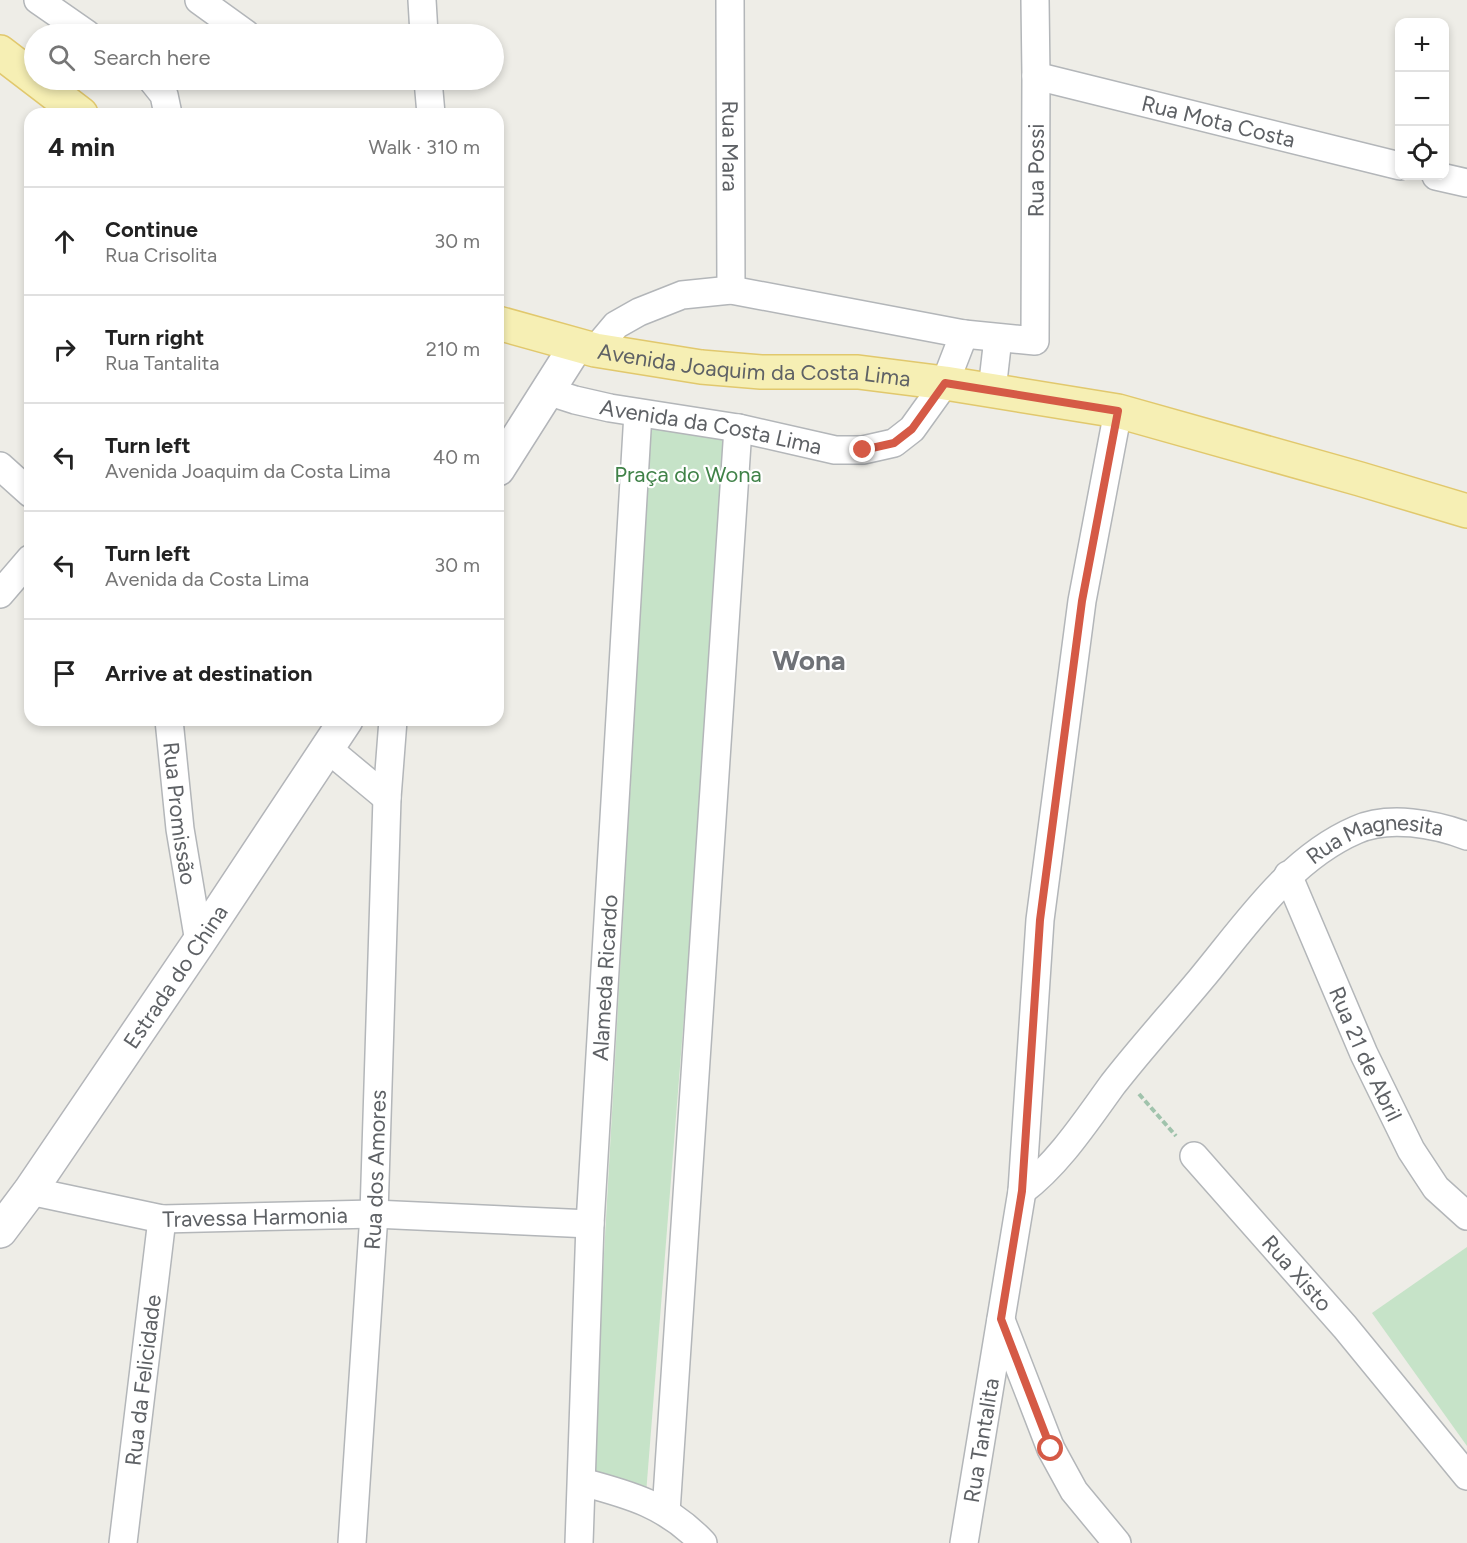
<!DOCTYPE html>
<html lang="en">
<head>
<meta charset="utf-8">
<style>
	:root { --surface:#fff; --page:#f2f2f2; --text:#222; --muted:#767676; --line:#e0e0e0 }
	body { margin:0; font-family:Figtree,sans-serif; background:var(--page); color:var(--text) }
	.controls { position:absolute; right:18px; top:18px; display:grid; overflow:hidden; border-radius:12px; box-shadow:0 3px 9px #0003 }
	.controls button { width:54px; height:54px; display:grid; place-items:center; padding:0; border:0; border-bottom:2px solid var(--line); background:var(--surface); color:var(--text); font:30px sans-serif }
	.stop { position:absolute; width:18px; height:18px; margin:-14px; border:4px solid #d55a46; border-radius:50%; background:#fff }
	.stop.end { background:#d55a46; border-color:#fff; box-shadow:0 2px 6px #0008 }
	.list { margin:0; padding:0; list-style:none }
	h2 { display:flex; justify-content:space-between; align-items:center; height:78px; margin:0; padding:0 24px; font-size:26px }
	h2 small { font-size:20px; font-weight:400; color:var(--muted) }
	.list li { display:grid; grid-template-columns:39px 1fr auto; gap:18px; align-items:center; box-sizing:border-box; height:108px; padding:0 24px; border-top:2px solid var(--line) }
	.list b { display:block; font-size:22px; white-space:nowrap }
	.list p { margin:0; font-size:20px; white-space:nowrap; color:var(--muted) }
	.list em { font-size:20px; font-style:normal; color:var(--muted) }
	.icon { flex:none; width:33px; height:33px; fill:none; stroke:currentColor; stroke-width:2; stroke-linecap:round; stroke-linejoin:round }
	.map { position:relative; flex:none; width:1467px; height:1543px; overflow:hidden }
	.search { position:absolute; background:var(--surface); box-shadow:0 3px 9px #0003; left:24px; top:24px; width:480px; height:66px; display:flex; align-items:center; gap:15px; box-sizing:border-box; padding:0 21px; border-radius:33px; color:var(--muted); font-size:22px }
	.panel { position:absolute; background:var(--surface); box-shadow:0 3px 9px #0003; left:24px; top:108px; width:480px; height:618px; border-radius:18px }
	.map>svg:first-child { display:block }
	.green { fill:#c6e3c8 }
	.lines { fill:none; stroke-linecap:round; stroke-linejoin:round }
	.street-casing { stroke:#b3b6b9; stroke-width:30 }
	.secondary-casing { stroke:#b3b5b9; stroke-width:36 }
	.primary-casing { stroke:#e1c86d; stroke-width:36 }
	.path { stroke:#a0c3ac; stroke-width:4; stroke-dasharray:6 3; stroke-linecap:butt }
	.street { stroke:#fff; stroke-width:27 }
	.secondary { stroke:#fff; stroke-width:33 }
	.primary { stroke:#f6efb4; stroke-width:33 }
	.route { stroke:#d55a46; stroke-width:8 }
	.labels { text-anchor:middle; stroke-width:4.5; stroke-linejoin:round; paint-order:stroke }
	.street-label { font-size:22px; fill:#5e6165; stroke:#fff }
	.park-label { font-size:22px; fill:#408248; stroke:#fff }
	.district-label { font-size:28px; font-weight:bold; fill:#6f7277; stroke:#fff }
</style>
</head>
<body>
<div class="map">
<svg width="1467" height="1543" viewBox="0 0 1467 1543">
	<rect width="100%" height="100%" fill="#eeede7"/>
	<g class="green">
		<polygon points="651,422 730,438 646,1494 591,1485"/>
		<polygon points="1467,1247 1467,1446 1372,1313"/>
	</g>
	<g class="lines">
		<g class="street-casing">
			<g id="street">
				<polyline points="38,0 87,34"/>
				<polyline points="199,0 246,34"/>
				<polyline points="422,0 424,34"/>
				<path id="s1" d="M730,0L731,290"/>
				<path id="s2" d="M1036,76L1400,166"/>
				<polyline points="152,80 164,95 168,114"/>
				<polyline points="428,80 431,114"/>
				<polyline points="1436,176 1467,183"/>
				<path id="s3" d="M964,334L1035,341L1036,76L1035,0"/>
				<polyline points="992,390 998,338"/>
				<path id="s4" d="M547,391L575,400L610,408L738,428L835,450H863L894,443L912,429L945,383L964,334L731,290L682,295L639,312L616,325L595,350"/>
				<polyline points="0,466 30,493"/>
				<polyline points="0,594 30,559"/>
				<path id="s5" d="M169,720L180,829L199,942"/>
				<polyline points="328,749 387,798"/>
				<path id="s6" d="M1288,875L1364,1054L1411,1150L1436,1188L1467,1216"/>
				<path id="s7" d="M1194,1156L1345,1327L1467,1476"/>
				<path id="s8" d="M30,1191L162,1219L374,1214L590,1224"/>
				<path id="s9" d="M1022,1191C1059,1163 1086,1121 1113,1084C1141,1048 1172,1014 1201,979C1246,925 1289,859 1356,830C1389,815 1435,824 1467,836"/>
				<polyline points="1001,1320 1051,1449 1074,1491 1117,1543"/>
				<path d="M582,1482C631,1495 667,1505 703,1543"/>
				<polyline points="666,1512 738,428"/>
				<path id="s10" d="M123,1543L162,1219"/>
				<path id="s11" d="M352,1543L374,1214L387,798L393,720"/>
				<path id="s12" d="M579,1543L590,1224L638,413"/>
				<path id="s13" d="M964,1543L1022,1191L1040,920L1082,601L1118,411"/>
			</g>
		</g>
		<g class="secondary-casing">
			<g id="secondary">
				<polyline points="498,469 576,346"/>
				<path id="s14" d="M0,1231L30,1191L199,942L346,720"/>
			</g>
		</g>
		<g class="primary-casing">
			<g id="primary">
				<polyline points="0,52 81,114"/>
				<path id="s15" d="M498,323L595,350L701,367L761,372H858L945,383L1118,411L1360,479L1467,511"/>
			</g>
		</g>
		<polyline class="path" points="1139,1094 1176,1136"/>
		<use href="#street" class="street"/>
		<use href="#secondary" class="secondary"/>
		<use href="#primary" class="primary"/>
	</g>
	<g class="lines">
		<polyline class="route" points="863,450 894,443 912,429 945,383 1118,411 1082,601 1040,920 1022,1191 1001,1319 1051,1449"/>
	</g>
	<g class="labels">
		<g class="street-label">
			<text dy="8" stroke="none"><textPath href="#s2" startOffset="188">Rua Mota Costa</textPath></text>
			<text dy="8" stroke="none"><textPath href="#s1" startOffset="146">Rua Mara</textPath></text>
			<text dy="8" stroke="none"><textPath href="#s3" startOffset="242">Rua Possi</textPath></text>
			<text dy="8" stroke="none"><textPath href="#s15" startOffset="261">Avenida Joaquim da Costa Lima</textPath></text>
			<text dy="8" stroke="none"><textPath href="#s4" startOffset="168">Avenida da Costa Lima</textPath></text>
			<text dy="8" stroke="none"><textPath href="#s5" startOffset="94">Rua Promissão</textPath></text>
			<text dy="8" stroke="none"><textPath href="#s9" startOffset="512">Rua Magnesita</textPath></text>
			<text dy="8" stroke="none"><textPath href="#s14" startOffset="309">Estrada do China</textPath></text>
			<text dy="8" stroke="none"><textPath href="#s12" startOffset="566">Alameda Ricardo</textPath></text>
			<text dy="8" stroke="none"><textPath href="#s6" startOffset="195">Rua 21 de Abril</textPath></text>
			<text dy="8" stroke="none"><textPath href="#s11" startOffset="374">Rua dos Amores</textPath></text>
			<text dy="8" stroke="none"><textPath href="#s8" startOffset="228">Travessa Harmonia</textPath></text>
			<text dy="8" stroke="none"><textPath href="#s7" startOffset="156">Rua Xisto</textPath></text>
			<text dy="8" stroke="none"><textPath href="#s10" startOffset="164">Rua da Felicidade</textPath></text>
			<text dy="8" stroke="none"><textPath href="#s13" startOffset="104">Rua Tantalita</textPath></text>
		</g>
		<g class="park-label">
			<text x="688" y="482">Praça do Wona</text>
		</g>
		<g class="district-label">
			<text x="809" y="670">Wona</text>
		</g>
	</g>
</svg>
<div class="controls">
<button>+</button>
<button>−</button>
<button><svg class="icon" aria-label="locate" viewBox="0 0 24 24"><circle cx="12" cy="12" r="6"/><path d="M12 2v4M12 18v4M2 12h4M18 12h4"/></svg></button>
</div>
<div class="stop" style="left:1051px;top:1449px"></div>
<div class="stop end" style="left:863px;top:450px"></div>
<div class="search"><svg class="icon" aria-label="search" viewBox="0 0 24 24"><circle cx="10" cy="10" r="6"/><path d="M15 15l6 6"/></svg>Search here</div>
<section class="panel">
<h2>4 min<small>Walk · 310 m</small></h2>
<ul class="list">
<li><svg class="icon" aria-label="ahead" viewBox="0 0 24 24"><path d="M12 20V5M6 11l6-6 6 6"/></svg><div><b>Continue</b><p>Rua Crisolita</p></div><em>30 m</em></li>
<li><svg class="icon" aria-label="right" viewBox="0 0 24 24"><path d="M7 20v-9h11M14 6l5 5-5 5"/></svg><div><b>Turn right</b><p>Rua Tantalita</p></div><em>210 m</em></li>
<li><svg class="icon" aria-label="left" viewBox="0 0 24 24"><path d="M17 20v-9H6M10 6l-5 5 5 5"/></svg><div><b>Turn left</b><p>Avenida Joaquim da Costa Lima</p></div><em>40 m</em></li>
<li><svg class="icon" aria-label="left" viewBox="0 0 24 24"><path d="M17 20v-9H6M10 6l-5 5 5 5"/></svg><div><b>Turn left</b><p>Avenida da Costa Lima</p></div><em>30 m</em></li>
<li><svg class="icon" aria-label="arrive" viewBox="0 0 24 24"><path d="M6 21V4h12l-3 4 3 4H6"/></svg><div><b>Arrive at destination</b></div></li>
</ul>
</section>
</div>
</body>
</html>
